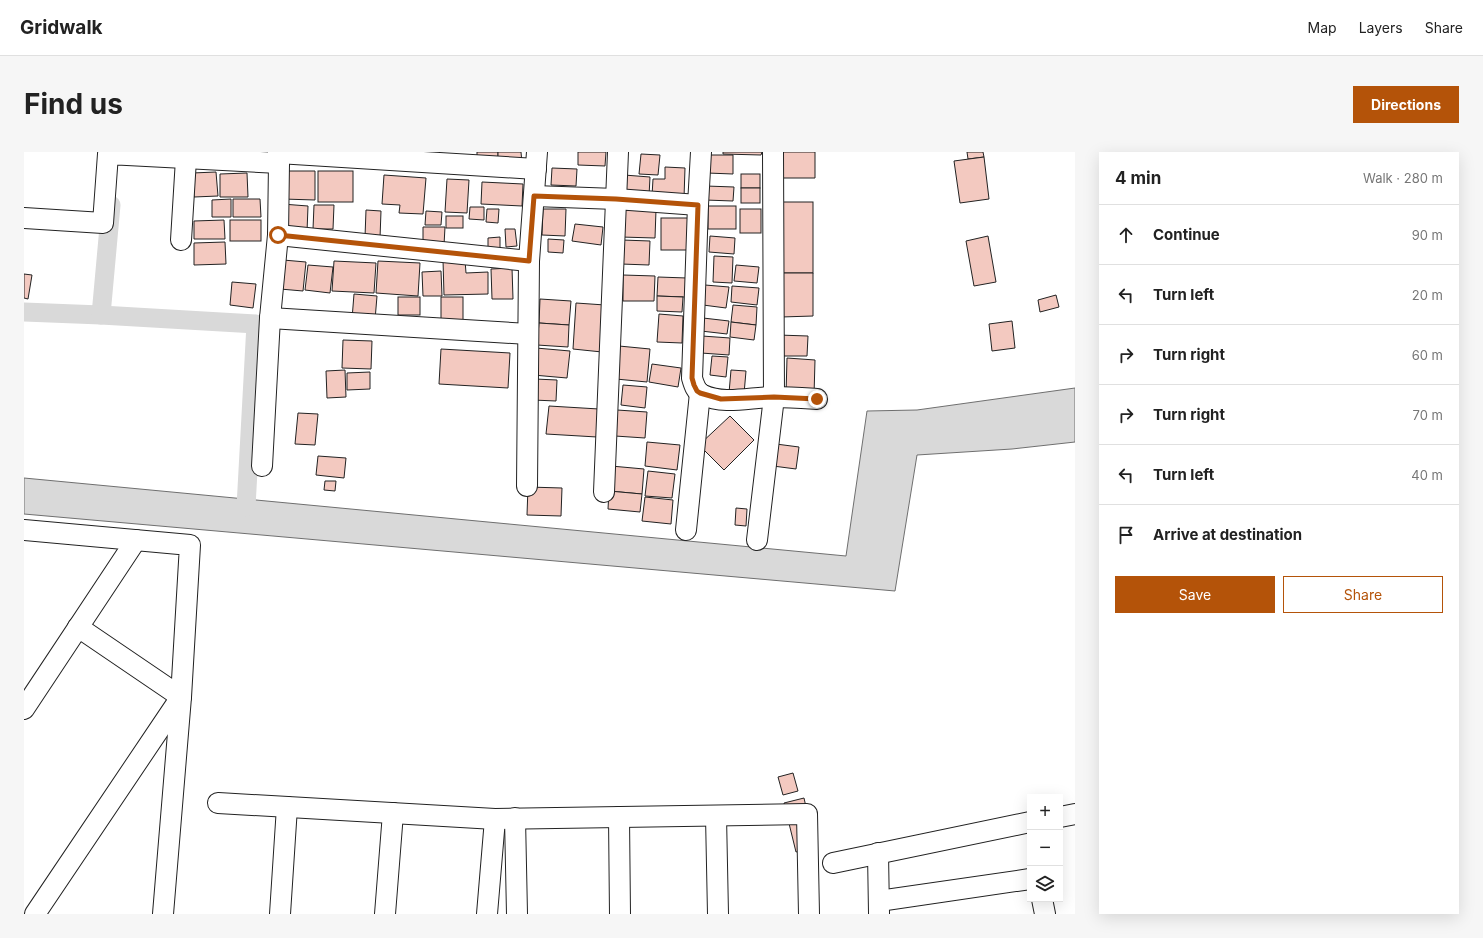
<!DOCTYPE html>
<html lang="en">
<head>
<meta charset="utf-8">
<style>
	:root { --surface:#fff; --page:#f6f6f6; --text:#222; --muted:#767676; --line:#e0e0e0; --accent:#b45309 }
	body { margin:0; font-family:Inter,sans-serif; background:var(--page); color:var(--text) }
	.controls { position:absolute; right:12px; bottom:12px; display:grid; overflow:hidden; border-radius:0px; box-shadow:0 4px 16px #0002 }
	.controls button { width:36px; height:36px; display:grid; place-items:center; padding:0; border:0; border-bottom:1px solid var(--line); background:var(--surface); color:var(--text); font:20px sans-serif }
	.stop { position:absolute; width:12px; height:12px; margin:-9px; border:3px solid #b45309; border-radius:50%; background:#fff }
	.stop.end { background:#b45309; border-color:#fff; box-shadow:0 1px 4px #0008 }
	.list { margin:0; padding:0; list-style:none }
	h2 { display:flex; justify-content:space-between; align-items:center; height:52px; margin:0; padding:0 16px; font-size:17px }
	h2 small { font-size:13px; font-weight:400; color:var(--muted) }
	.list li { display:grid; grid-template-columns:26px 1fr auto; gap:12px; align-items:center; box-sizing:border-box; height:60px; padding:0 16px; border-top:1px solid var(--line) }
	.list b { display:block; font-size:15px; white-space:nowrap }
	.list em { font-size:13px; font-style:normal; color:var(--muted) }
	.actions { display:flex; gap:8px; padding:12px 16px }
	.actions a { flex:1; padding:9px 0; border:1px solid var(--accent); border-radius:0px; text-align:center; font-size:14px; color:var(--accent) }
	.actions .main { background:var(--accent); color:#fff }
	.icon { flex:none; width:22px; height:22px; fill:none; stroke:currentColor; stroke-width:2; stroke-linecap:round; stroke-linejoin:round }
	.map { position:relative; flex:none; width:1051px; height:762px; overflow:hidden; border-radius:0px }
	header { display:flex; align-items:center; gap:24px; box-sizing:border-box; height:56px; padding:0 20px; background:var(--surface); border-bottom:1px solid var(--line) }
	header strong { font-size:19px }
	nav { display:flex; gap:22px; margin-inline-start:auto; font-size:14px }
	.intro { display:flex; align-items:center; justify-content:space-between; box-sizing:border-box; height:96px; padding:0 24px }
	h1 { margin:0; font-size:28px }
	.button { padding:10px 18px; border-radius:0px; background:var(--accent); color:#fff; font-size:14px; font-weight:700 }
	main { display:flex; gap:24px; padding:0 24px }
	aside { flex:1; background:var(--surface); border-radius:0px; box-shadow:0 4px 16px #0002 }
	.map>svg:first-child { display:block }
	.water { fill:#d9d9d9; stroke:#6f6f6f }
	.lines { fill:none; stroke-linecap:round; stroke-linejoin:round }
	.canal { stroke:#d9d9d9; stroke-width:19 }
	.building { fill:#f3c9c0; stroke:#222 }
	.minor-casing { stroke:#222; stroke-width:22 }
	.minor { stroke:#fff; stroke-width:20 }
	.route { stroke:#b45309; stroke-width:5 }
</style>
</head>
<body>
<header>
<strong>Gridwalk</strong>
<nav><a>Map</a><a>Layers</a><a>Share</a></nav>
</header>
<div class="intro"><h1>Find us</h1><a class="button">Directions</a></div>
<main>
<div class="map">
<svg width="1051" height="762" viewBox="0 0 1051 762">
	<rect width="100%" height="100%" fill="#fff"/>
	<polygon class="water" points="1051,236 1051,290 988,297 893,303 871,439 0,362 0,326 822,404 843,259 893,258"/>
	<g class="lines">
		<g class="canal">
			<polyline points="0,160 77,163 87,53"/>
			<polyline points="77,163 232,172 222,355"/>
		</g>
	</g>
	<g class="building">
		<rect x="453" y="0" width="21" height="11"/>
		<polygon points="474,0 497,0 498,11 474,11"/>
		<polygon points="554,0 582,0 581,14 554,13"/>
		<polygon points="699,0 738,0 737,3 699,2"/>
		<polygon points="756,0 791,0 791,26 757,26"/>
		<polygon points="943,0 959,0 960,5 944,7"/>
		<polygon points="617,2 636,3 634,23 615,22"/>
		<polygon points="684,3 709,3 709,22 683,21"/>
		<polygon points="960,5 965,47 936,51 930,9"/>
		<polygon points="641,15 661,16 660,46 628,44 629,27 641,27"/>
		<polygon points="528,16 553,17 552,34 527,33"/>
		<polygon points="260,19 291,19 291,48 259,47"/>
		<rect x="294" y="19" width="35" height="31"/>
		<polygon points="192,20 194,44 170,45 168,21"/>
		<polygon points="223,21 224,45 196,45 196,22"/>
		<rect x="717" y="22" width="19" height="14"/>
		<polygon points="360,23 402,26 399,62 375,61 376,53 358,52"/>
		<polygon points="600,23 626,25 625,44 599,42"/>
		<polygon points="423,27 445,28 443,61 421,60"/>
		<polygon points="458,30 499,32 498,54 457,52"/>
		<polygon points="682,34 710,35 709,49 681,48"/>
		<rect x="717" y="36" width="19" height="15"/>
		<polygon points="207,47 207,65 188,65 188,48"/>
		<polygon points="209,47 236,47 237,65 209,65"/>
		<rect x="757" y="50" width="32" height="71"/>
		<polygon points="258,52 284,54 283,80 257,79"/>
		<polygon points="290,53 310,53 309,77 289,77"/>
		<rect x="684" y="54" width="28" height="23"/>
		<polygon points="446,55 460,55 460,68 445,67"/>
		<polygon points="463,57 475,57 474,71 462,70"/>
		<polygon points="519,57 542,57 541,84 518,83"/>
		<rect x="716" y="57" width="21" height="24"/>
		<polygon points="342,58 357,59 356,86 341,85"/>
		<polygon points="598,58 632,58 631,86 597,85"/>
		<polygon points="402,59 418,60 417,73 401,73"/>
		<rect x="422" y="64" width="17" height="12"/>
		<rect x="637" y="66" width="27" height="32"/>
		<polygon points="200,68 201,87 170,87 170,69"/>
		<rect x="206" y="68" width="31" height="21"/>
		<polygon points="551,72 579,75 577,93 548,89"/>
		<polygon points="399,75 421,75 420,93 399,93"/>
		<polygon points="481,77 491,77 493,94 482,95"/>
		<polygon points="686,84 711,86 710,102 685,100"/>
		<polygon points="964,84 972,130 950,134 942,89"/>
		<polygon points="476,85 476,100 464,100 464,86"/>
		<polygon points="524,87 540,88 539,101 524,100"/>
		<polygon points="598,88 626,89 625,113 597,112"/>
		<polygon points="201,90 202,112 170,113 170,91"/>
		<polygon points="690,104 709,105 708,131 689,130"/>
		<polygon points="259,108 282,110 279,139 256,137"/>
		<polygon points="419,108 441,108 442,121 464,120 464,142 420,143"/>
		<polygon points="310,109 352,111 350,141 308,139"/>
		<polygon points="354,109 396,111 394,144 352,141"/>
		<polygon points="284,113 309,115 306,141 281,138"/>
		<polygon points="712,113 735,115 733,131 710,129"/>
		<polygon points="488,116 489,147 468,147 467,117"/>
		<polygon points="417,119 418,144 399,144 398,120"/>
		<polygon points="757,121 789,121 789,164 757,165"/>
		<polygon points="0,122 8,123 4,147 0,146"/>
		<polygon points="599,123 631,124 630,149 599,149"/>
		<polygon points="634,125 663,126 662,145 633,144"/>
		<polygon points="208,130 232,132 229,156 206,153"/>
		<polygon points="681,133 705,135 702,156 679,153"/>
		<polygon points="708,134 735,136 733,153 707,150"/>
		<polygon points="330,142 353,144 351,168 328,167"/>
		<polygon points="1032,143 1035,155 1016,160 1014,148"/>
		<polygon points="633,144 659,145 658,160 633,159"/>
		<rect x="374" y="145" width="22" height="18"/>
		<rect x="417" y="145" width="22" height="30"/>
		<polygon points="516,147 547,149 545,173 515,171"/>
		<polygon points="552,151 581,153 578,200 549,197"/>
		<polygon points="709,153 733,155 732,173 707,170"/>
		<polygon points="635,162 659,164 658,191 633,190"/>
		<polygon points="679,166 705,169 703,182 677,179"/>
		<polygon points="988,169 991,196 968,199 965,172"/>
		<polygon points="707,170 732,173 730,188 706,185"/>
		<polygon points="515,171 545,173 544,195 513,193"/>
		<polygon points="754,183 784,184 783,204 753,204"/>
		<polygon points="678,184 706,186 705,203 677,201"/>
		<polygon points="319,188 348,189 347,217 318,216"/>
		<polygon points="595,194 626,197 623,230 592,227"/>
		<polygon points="512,196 546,199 543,226 509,223"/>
		<polygon points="417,197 486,201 484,236 415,232"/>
		<polygon points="688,204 704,205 702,225 686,223"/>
		<polygon points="763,206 791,208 790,244 762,243"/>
		<polygon points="628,212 657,216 654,235 625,230"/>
		<polygon points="321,218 322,245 303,246 302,219"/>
		<polygon points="707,218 722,219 720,242 705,241"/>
		<polygon points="346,220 346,237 323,238 323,221"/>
		<polygon points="511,227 533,228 532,249 509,248"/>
		<polygon points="599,233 623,235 621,256 597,253"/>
		<polygon points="525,254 575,257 573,285 522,282"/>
		<polygon points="593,258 623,260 621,286 591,284"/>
		<polygon points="274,261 294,262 291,293 271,292"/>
		<polygon points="706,264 730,288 700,318 675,293"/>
		<polygon points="623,290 656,293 653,318 621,314"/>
		<polygon points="752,292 775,295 772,317 749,314"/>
		<polygon points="294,304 322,306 320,326 292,323"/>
		<polygon points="587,314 620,317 618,342 585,339"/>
		<polygon points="624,319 651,322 648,346 621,344"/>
		<polygon points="301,329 312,329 311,339 300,338"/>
		<polygon points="504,335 538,336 537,364 503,363"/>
		<polygon points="585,339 618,342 616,360 584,357"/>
		<polygon points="621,345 649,348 647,372 618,369"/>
		<polygon points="712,356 723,357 722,374 711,373"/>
		<polygon points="769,621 774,639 759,643 754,625"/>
		<polygon points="780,646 791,695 772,700 760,651"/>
	</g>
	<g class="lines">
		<g class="minor-casing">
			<g id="minor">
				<path d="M677,0L674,53L668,226C670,233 672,240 679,243C700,253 727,245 750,245C764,245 778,246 793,247"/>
				<polyline points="254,1 512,17"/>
				<polyline points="510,44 592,47 674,53"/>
				<polyline points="0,66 79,71 84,2 255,11"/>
				<polyline points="254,83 505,109"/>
				<polyline points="157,88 162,7"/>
				<polyline points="246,166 504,182"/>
				<polyline points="238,314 246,166 254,83 255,11 254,0"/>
				<polyline points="503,334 505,109 513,0"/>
				<polyline points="580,340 594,0"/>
				<polyline points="0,378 166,393 157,545 139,762"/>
				<polyline points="662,378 676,241"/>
				<polyline points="733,388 750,245 749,0"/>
				<polyline points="0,557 112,388"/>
				<polyline points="194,651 471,667 783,662 785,762"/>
				<polyline points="692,664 694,762"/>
				<polyline points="595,665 596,762"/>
				<polyline points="1036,665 1051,662"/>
				<polyline points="491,666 493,762"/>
				<polyline points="854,701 855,761"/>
				<polyline points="809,711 1006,670"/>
				<polyline points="1018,747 1021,762"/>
				<polyline points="855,749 1006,727"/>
				<polyline points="11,762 157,545 54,475"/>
				<polyline points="256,762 263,655"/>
				<polyline points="361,762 369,661"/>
				<polyline points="463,762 471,667"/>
			</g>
		</g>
		<use href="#minor" class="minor"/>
	</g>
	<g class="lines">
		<polyline class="route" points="254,83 505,109 510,44 592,47 674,53 668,226 670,233 673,239 676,241 697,247 750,245 793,247"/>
	</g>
</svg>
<div class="controls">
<button>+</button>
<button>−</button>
<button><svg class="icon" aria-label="layers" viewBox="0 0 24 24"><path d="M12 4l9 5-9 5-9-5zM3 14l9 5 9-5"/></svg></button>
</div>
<div class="stop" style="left:254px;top:83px"></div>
<div class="stop end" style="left:793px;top:247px"></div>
</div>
<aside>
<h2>4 min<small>Walk · 280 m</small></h2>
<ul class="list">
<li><svg class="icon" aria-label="ahead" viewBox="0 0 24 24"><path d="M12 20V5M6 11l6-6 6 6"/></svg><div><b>Continue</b></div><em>90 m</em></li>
<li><svg class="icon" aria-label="left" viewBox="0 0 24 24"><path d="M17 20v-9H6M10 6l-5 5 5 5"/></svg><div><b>Turn left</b></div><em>20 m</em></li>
<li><svg class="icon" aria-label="right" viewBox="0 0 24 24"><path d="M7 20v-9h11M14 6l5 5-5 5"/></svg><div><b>Turn right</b></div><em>60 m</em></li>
<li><svg class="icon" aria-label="right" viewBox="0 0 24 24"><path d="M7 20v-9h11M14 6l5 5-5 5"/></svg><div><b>Turn right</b></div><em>70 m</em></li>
<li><svg class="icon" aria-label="left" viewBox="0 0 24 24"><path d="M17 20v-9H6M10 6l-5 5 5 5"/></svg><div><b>Turn left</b></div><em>40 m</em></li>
<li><svg class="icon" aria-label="arrive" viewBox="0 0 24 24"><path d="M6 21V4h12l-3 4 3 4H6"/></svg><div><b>Arrive at destination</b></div></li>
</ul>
<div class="actions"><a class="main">Save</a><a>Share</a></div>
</aside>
</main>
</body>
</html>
